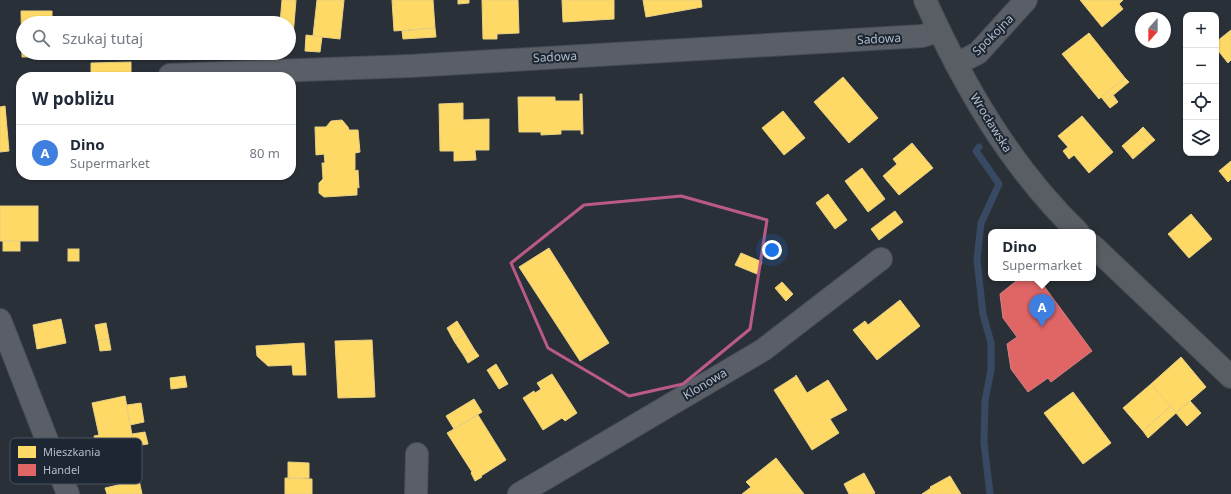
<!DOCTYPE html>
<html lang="pl">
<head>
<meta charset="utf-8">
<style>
	:root { --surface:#fff; --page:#f2f2f3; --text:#1f2937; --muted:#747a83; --line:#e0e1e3; --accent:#2563eb }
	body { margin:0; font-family:"Noto Sans",sans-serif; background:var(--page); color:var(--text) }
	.controls { position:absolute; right:12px; top:12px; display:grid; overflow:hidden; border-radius:8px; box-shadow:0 1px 3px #0004 }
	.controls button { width:36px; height:36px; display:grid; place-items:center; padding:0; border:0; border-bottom:1px solid var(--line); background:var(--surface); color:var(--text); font:20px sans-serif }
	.compass { position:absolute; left:1135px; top:12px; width:36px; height:36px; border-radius:50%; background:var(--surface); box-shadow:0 1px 3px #0004; rotate:201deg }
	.you { position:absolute; left:772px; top:250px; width:14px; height:14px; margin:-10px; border:3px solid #fff; border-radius:50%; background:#1a73e8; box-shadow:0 0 0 6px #1a73e833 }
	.badge { display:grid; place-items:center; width:26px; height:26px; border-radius:50%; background:var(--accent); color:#fff; font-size:13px; font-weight:700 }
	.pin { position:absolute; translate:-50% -33px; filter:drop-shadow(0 1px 2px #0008) }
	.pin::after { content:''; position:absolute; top:21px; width:14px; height:12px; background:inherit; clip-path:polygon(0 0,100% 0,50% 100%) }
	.popup { position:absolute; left:988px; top:229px; width:108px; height:52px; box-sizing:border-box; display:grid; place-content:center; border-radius:8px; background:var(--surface); filter:drop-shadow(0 1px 3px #0005); font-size:13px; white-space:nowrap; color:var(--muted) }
	.popup b { font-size:15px; color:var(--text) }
	.popup::after { content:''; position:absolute; left:50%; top:100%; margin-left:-8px; border:8px solid transparent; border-top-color:var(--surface) }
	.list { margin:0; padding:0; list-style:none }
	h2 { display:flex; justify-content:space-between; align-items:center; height:52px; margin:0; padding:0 16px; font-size:17px }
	h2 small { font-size:13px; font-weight:400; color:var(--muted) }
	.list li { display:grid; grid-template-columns:26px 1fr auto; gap:12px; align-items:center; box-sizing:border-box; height:56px; padding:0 16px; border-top:1px solid var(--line) }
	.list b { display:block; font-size:15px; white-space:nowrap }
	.list p { margin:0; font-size:13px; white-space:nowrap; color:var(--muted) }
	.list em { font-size:13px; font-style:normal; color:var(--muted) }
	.icon { flex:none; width:22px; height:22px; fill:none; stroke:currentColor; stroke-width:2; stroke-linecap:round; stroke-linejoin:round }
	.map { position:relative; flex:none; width:1231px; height:494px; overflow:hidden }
	.search { position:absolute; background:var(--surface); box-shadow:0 1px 3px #0004; left:16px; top:16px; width:280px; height:44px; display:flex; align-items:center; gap:10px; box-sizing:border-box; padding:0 14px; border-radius:22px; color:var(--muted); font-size:15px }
	.panel { position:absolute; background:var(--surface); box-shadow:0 1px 3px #0004; left:16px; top:72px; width:280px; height:108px; border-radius:16px }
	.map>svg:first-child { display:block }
	.homes { fill:#ffd966; stroke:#e8d084 }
	.shops { fill:#e06666; stroke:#d38084 }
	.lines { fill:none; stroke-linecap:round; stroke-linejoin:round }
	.stream { stroke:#384963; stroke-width:7 }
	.minor-casing { stroke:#484c53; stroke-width:24 }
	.secondary-casing { stroke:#484c53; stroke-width:24 }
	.minor { stroke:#5a5e66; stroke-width:22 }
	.secondary { stroke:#595d64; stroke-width:22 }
	.marked { fill:none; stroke:#bc5a87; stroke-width:3; stroke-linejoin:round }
	.labels { text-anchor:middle; stroke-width:4; stroke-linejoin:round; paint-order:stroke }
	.street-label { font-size:12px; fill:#b4bcc9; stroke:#1d2633 }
	.key { fill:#1d2633; stroke:#4a5360; stroke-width:1 }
	.key-label { font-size:11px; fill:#b4bcc9 }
</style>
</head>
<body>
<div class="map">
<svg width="1231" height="494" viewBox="0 0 1231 494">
	<rect width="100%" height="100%" fill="#2a3038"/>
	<g class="homes">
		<polygon points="282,0 296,0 292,48 289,47 289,23 280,23"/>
		<polygon points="317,0 344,0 340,39 313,36"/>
		<polygon points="392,0 433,0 435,28 394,31"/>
		<polygon points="458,0 469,0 469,3 458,4"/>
		<polygon points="482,0 518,0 519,33 497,34 497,39 483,39"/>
		<polygon points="562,0 614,0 614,19 563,22"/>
		<polygon points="643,0 701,0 702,7 646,17"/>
		<polygon points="1080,0 1123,0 1119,4 1123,9 1102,27"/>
		<polygon points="21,11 52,11 52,23 23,23 23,53 46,53 46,57 22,57"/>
		<polygon points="435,28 436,37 403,39 402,31"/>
		<polygon points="1231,30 1231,60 1228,63 1216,48 1216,42"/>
		<polygon points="1089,33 1125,78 1099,99 1062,54"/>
		<polygon points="306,35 322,37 320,52 305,51"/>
		<polygon points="131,62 131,77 91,77 91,63"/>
		<polygon points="67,73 67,77 50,77 50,74"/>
		<polygon points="843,77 878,118 849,143 814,102"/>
		<polygon points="1125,78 1129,82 1105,102 1101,97"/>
		<polygon points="580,94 582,94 583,134 581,134 581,130 561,130 561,134 541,135 541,132 519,132 518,97 555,97 555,101 580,101"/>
		<polygon points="1113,95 1118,102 1110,108 1105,102"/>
		<polygon points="463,103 463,120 489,119 489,150 475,150 476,160 454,161 454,151 440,151 439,104"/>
		<polygon points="5,106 9,151 0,152 0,107"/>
		<polygon points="783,111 805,138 784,155 762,128"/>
		<polygon points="1082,116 1113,152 1089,173 1074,155 1069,159 1063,151 1068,147 1058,136"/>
		<polygon points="342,120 348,127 349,130 358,130 360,152 355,153 355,171 358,170 359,188 357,187 357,195 324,197 319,193 319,183 323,179 322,163 325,163 324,154 316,155 315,127 326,127 331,121"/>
		<polygon points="1143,127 1155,140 1149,145 1138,132"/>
		<polygon points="1138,132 1149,145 1133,159 1122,146"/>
		<polygon points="912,143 933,168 899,195 883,176 897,164 893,159"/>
		<polygon points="1231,161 1231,179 1228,182 1219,171"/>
		<polygon points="862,168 885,199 868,212 845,181"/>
		<polygon points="828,194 847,220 835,229 816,203"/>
		<rect x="0" y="206" width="38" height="35"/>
		<polygon points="895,211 903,222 879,240 871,229"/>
		<polygon points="1191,214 1212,239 1189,258 1168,234"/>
		<rect x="3" y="241" width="17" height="10"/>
		<polygon points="549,248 609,343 580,361 519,267"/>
		<rect x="68" y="249" width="11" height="12"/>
		<polygon points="741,253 762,262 757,274 735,265"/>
		<polygon points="782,282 793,294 786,301 775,288"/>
		<polygon points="900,300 920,326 877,360 853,330 865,321 868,325"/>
		<polygon points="61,319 66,343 37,349 33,325"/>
		<polygon points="457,321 465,334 454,341 447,328"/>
		<polygon points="106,323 109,339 98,340 95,325"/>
		<polygon points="465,334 474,349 464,356 454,341"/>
		<polygon points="109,339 111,350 100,351 98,340"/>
		<polygon points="372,340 375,397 338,398 335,341"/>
		<polygon points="304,343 306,375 293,375 292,365 268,366 257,356 256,346"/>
		<polygon points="474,349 479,356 468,363 464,356"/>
		<polygon points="1181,357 1206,387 1176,413 1151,384"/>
		<polygon points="496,364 508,384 499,389 487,370"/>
		<polygon points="552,374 577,413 565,421 562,418 543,430 523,398 534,391 535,393 541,389 537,383"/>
		<polygon points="796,375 807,393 828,380 847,410 830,419 839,433 812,450 774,390 796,376"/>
		<polygon points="185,376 187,387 171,389 170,378"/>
		<polygon points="1151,384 1171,406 1143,431 1123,408"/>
		<polygon points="1073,392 1111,443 1083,464 1044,413"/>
		<polygon points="125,396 134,446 97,453 94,436 99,435 92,403"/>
		<polygon points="474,399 482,412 454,429 446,416"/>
		<polygon points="1190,401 1201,413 1187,426 1176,413"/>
		<polygon points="141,403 144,422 130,425 127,405"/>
		<polygon points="1171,406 1176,413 1148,438 1143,431"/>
		<polygon points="478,415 506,460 481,476 482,477 475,481 471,473 472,472 447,433"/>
		<polygon points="145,432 148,444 134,446 132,434"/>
		<polygon points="776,458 804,494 742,494 751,487 746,482"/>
		<polygon points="288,462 309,463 309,478 288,478"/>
		<polygon points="864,473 875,493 873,494 849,494 844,484"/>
		<polygon points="950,476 961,494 922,494 931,488 930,487"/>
		<polygon points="285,478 312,479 312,494 285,494"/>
		<polygon points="139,480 142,494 107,494 105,488"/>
	</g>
	<polygon class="shops" points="1020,278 1038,278 1092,351 1051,382 1048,378 1028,392 1011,369 1007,344 1017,337 1003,318 1000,294"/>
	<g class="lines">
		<polyline class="stream" points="979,147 976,151 999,184 981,223 977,260 983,314 991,343 991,370 985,401 984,443 990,494"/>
		<g class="minor-casing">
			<g id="minor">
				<polyline points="956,64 978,53 1026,0"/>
				<polyline points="170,75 410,66 922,36 939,31"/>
				<polyline points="0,320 68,494"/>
				<polyline points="416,494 417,454"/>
				<polyline points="519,494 763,350 881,259"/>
			</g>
		</g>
		<g class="secondary-casing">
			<g id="secondary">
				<path d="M925,0C964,86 1010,166 1078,232"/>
				<polyline points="1093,246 1231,377"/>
			</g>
		</g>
		<use href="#minor" class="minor"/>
		<use href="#secondary" class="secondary"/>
	</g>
	<path class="marked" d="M681,196L767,220L750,329L683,384L629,396L548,348L511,263L584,205Z"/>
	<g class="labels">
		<g class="street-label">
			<text transform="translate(993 35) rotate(-45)" y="4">Spokojna</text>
			<text transform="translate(879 39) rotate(-3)" y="4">Sadowa</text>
			<text transform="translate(555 57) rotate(-3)" y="4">Sadowa</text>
			<text transform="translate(991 123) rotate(58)" y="4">Wrocławska</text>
			<text transform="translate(705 384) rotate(-31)" y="4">Klonowa</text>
		</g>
	</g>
	<rect x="10" y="438" width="132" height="46" rx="6" class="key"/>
	<rect x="18" y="446" width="18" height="12" fill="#ffd966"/>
	<rect x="18" y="464" width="18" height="12" fill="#e06666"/>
	<g class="key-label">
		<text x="43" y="456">Mieszkania</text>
		<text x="43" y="474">Handel</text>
	</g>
</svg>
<div class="controls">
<button>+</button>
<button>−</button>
<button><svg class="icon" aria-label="locate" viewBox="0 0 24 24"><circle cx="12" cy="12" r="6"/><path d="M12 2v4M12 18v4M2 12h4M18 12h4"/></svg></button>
<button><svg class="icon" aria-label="layers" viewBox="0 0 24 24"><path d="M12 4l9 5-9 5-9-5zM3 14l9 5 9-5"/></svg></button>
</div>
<svg class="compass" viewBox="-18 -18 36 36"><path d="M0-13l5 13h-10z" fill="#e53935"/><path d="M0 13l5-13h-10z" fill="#747a83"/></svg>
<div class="you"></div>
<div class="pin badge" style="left:1042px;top:327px;background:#3f7fe0">A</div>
<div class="popup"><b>Dino</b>Supermarket</div>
<div class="search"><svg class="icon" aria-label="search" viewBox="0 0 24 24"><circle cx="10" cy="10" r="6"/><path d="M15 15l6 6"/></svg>Szukaj tutaj</div>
<section class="panel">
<h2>W pobliżu<small></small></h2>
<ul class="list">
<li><span class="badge" style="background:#3f7fe0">A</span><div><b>Dino</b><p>Supermarket</p></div><em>80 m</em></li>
</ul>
</section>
</div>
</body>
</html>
